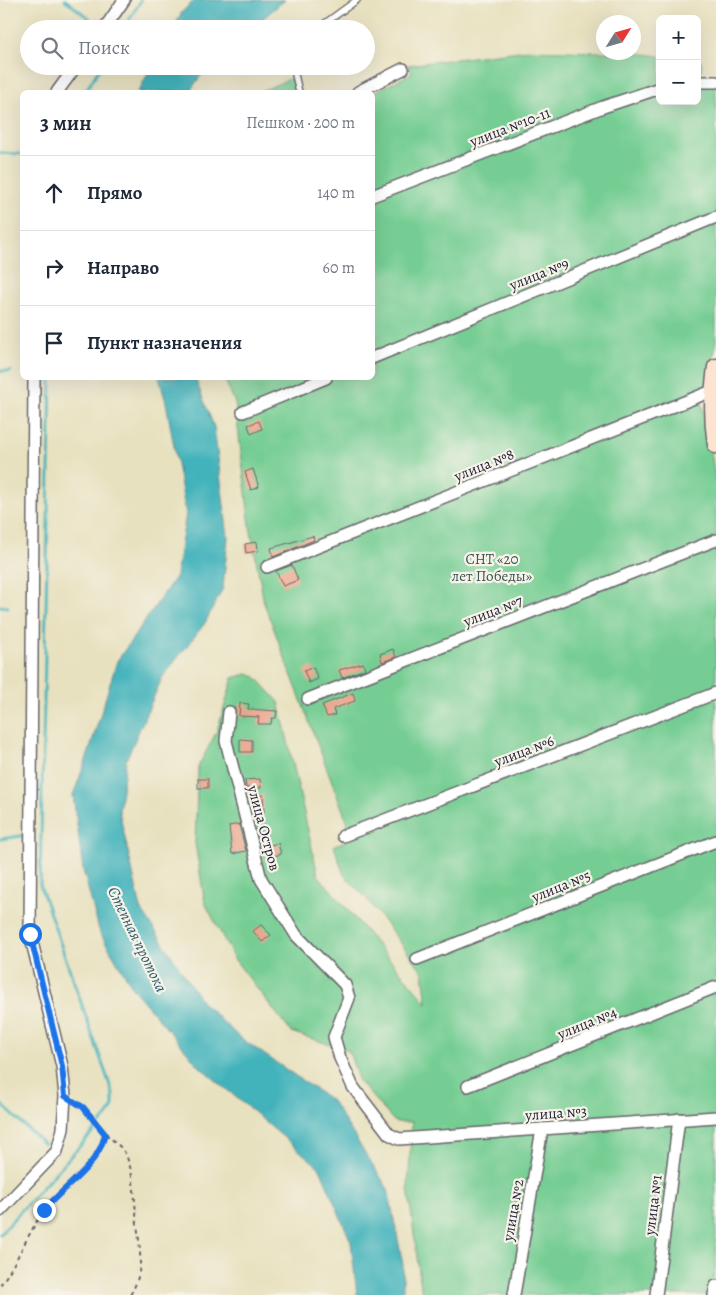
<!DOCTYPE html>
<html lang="ru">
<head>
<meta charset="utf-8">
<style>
	:root { --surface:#fff; --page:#f2f2f3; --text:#1f2937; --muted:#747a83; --line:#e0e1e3 }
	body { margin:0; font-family:Alegreya,serif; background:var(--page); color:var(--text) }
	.controls { position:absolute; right:15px; top:15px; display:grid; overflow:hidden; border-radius:8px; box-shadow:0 5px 20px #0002 }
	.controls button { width:45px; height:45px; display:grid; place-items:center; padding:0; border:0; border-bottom:1px solid var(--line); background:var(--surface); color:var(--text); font:25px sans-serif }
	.compass { position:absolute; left:596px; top:15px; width:45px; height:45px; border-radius:50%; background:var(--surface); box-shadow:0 5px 20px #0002; rotate:53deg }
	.stop { position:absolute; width:15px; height:15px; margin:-11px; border:4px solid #1a73e8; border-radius:50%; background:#fff }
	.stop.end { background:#1a73e8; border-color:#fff; box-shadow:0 1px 5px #0008 }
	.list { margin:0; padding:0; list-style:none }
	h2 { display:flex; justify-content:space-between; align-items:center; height:65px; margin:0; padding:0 20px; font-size:21px }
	h2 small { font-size:16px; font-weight:400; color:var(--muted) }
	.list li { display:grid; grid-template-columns:32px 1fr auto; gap:15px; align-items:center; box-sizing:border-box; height:75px; padding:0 20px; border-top:1px solid var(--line) }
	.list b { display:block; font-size:19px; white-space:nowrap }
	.list em { font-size:16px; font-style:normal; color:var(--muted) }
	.icon { flex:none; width:28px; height:28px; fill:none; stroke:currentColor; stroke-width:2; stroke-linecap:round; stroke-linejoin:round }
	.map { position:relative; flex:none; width:716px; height:1295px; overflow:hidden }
	.search { position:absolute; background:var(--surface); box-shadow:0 5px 20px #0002; left:20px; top:20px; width:355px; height:55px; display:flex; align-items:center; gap:12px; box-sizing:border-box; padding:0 18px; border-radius:28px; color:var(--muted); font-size:19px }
	.panel { position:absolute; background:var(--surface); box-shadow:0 5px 20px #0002; left:20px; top:90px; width:355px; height:290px; border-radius:8px }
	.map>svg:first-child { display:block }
	.green { fill:#74cd93; stroke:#4b7867 }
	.water { fill:#43b3bb; stroke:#326a7b }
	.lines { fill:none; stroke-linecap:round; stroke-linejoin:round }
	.stream { stroke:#43b3bb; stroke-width:3 }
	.building { fill:#eca58c }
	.lane-casing { stroke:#676569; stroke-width:8 }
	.street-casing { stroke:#676569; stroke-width:14 }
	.secondary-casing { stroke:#676569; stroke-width:19 }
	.path { stroke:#676569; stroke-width:2; stroke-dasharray:4 4; stroke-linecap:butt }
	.lane { stroke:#fff; stroke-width:5.5 }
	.street { stroke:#fff; stroke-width:11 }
	.secondary { stroke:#fde4d1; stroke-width:16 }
	.route { stroke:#1a73e8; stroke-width:6 }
	.labels { text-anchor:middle; stroke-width:4.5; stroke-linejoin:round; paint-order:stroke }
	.street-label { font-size:15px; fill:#22223b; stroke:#f7f3e8 }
	.park-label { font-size:15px; fill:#3b5555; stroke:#f7f3e8 }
	.water-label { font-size:16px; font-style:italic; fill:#2f5c6e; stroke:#f7f3e8 }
</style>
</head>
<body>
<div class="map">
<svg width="716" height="1295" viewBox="0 0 716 1295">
	<rect width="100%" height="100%" fill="#f7f3e8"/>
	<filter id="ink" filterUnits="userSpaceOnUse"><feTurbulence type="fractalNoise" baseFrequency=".02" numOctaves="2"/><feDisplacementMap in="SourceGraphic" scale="10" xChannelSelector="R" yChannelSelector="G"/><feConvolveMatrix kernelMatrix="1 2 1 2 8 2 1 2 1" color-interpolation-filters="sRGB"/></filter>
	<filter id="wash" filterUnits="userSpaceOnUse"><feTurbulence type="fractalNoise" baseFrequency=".0096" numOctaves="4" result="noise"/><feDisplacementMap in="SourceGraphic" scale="20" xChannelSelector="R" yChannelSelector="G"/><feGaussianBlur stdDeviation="1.12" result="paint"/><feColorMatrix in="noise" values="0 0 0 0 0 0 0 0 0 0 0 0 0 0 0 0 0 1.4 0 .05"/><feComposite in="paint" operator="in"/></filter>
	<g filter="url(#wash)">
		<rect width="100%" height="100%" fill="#e8e1bf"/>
		<g class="green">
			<polygon points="528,50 636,53 660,56 660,101 697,101 697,61 701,61 702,84 716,86 716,346 702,404 716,481 716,1265 710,1295 422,1295 408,1188 412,1122 395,1122 359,1082 349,1051 291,1032 235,960 205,903 195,843 198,767 217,731 233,678 247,674 256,677 279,702 318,875 427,1003 423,972 367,899 344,875 334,846 353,837 264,603 250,526 235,403 224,378 372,378 373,93 412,73 408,65"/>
			<polygon points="292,78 298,92 259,92"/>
		</g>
		<g class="water">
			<polygon points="195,0 285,0 250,29 173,29 182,12"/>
			<polygon points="152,66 208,66 189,92 138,92"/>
			<polygon points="159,378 195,378 214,427 228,537 223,588 205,623 162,678 126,760 119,811 141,909 202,1002 239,1037 332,1101 388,1189 403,1265 403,1295 357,1295 351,1242 320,1168 200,1067 134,990 100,933 83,870 73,795 88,755 117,661 176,576 186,514 166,402"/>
		</g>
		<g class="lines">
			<g class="stream">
				<polyline points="65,0 90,19"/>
				<polyline points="124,29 141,0"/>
				<polyline points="85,92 101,66"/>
				<polyline points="0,153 22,154"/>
				<polyline points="0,371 11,371"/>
				<polyline points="0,606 8,607"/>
				<polyline points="0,839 28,835"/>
				<polyline points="0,1103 44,1144"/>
				<polyline points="0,1234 108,1115 113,1106 113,1094 40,885 51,378"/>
			</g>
		</g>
		<g id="blocks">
			<g class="building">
				<polygon points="259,421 262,429 251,434 248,425"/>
				<polygon points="253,469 259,487 251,490 245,472"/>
				<polygon points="313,536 314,540 273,557 271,548"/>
				<polygon points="257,542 258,551 246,553 245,544"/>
				<polygon points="292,565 298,580 283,586 276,571"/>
				<polygon points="393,649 396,657 382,662 380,654"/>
				<polygon points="363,663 365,669 342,678 339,670"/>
				<polygon points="313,667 318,679 309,683 304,671"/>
				<polygon points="353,693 355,701 333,709 335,715 327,717 322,705"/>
				<polygon points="240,703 249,704 248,709 277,711 276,718 272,718 271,724 258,724 259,717 239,716"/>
				<polygon points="240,739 252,740 252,752 240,752"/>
				<rect x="198" y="779" width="10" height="9"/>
				<polygon points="260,779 261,788 246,788 245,780"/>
				<polygon points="263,795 264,812 256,812 255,796"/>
				<polygon points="239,824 246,851 232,854 229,826"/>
				<polygon points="278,843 281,854 271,857 267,846"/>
				<polygon points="261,925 271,935 262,942 253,931"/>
			</g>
		</g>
	</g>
	<g filter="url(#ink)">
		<use href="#blocks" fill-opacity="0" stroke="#676569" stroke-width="1"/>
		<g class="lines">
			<g class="lane-casing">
				<g id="lane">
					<polyline points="317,29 357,0"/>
					<polyline points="293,66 299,92"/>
				</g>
			</g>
			<g class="street-casing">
				<g id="street">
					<polyline points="104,29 124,0"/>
					<polyline points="697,82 716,82"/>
					<polyline points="57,92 76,66"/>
					<polyline points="358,92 403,69"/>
					<polyline points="372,196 603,107 660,88"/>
					<polyline points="372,358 716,217"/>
					<polyline points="243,412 326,378"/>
					<polyline points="267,567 712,391"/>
					<polyline points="308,699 716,540"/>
					<polyline points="229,712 226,741 261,879 296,935 345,985 349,998 334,1037 340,1058 353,1087 389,1134 399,1139 716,1117"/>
					<polyline points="343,836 716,693"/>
					<polyline points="417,959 716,841"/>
					<polyline points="468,1086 716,987"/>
					<polyline points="0,1211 57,1151 63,1129 65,1096 62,1066 30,934 34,378"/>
					<polyline points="514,1295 542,1129"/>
					<polyline points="656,1295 679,1119"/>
					<polyline points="714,1295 716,1286"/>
				</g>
			</g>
			<g class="secondary-casing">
				<path id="secondary" d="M716,367C712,394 712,419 716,445"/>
			</g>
			<g class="path">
				<path d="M106,1134C112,1140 121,1146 125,1153C134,1172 134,1193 136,1213C138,1242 147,1269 130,1295"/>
				<path d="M0,1285C21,1258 31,1221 56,1197C75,1177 99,1163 105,1134C97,1122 89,1110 76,1103"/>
			</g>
			<use href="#lane" class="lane"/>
			<use href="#street" class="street"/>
			<use href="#secondary" class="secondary"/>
		</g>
	</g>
	<g class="lines" filter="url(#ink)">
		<path class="route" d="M30,934L62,1066L65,1096L83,1107L105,1134C98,1167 65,1185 44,1210"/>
	</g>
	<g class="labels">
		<g class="street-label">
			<text transform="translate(510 127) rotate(-21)" y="5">улица №10-11</text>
			<text transform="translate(539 274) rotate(-22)" y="5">улица №9</text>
			<text transform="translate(484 465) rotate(-22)" y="5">улица №8</text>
			<text transform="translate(493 611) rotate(-21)" y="5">улица №7</text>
			<text transform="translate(524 751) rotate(-21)" y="5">улица №6</text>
			<text transform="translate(264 828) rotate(75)" y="5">улица Остров</text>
			<text transform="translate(561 886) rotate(-22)" y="5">улица №5</text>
			<text transform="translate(587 1023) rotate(-22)" y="5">улица №4</text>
			<text transform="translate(556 1113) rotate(-4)" y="5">улица №3</text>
			<text transform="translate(653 1205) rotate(-83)" y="5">улица №1</text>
			<text transform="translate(513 1210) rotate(-80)" y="5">улица №2</text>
		</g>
		<g class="park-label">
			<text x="492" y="564">СНТ «20<tspan x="492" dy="17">лет Победы»</tspan></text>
		</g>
		<g class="water-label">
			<text transform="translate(138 939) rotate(64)" y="6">Степная протока</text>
		</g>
	</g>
</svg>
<div class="controls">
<button>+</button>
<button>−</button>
</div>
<svg class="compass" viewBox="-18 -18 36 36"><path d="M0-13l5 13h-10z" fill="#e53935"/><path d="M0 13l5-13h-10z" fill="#747a83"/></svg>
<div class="stop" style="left:30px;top:934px"></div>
<div class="stop end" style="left:44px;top:1210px"></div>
<div class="search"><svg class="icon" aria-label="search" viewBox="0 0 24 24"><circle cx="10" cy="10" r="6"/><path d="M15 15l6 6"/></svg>Поиск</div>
<section class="panel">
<h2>3 мин<small>Пешком · 200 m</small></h2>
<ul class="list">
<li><svg class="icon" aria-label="ahead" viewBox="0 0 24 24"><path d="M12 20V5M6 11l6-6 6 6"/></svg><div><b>Прямо</b></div><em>140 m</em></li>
<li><svg class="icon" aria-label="right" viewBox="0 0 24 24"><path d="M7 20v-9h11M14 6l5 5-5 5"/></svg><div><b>Направо</b></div><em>60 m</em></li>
<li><svg class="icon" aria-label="arrive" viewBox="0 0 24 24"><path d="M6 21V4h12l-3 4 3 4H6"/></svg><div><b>Пункт назначения</b></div></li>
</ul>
</section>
</div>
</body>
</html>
